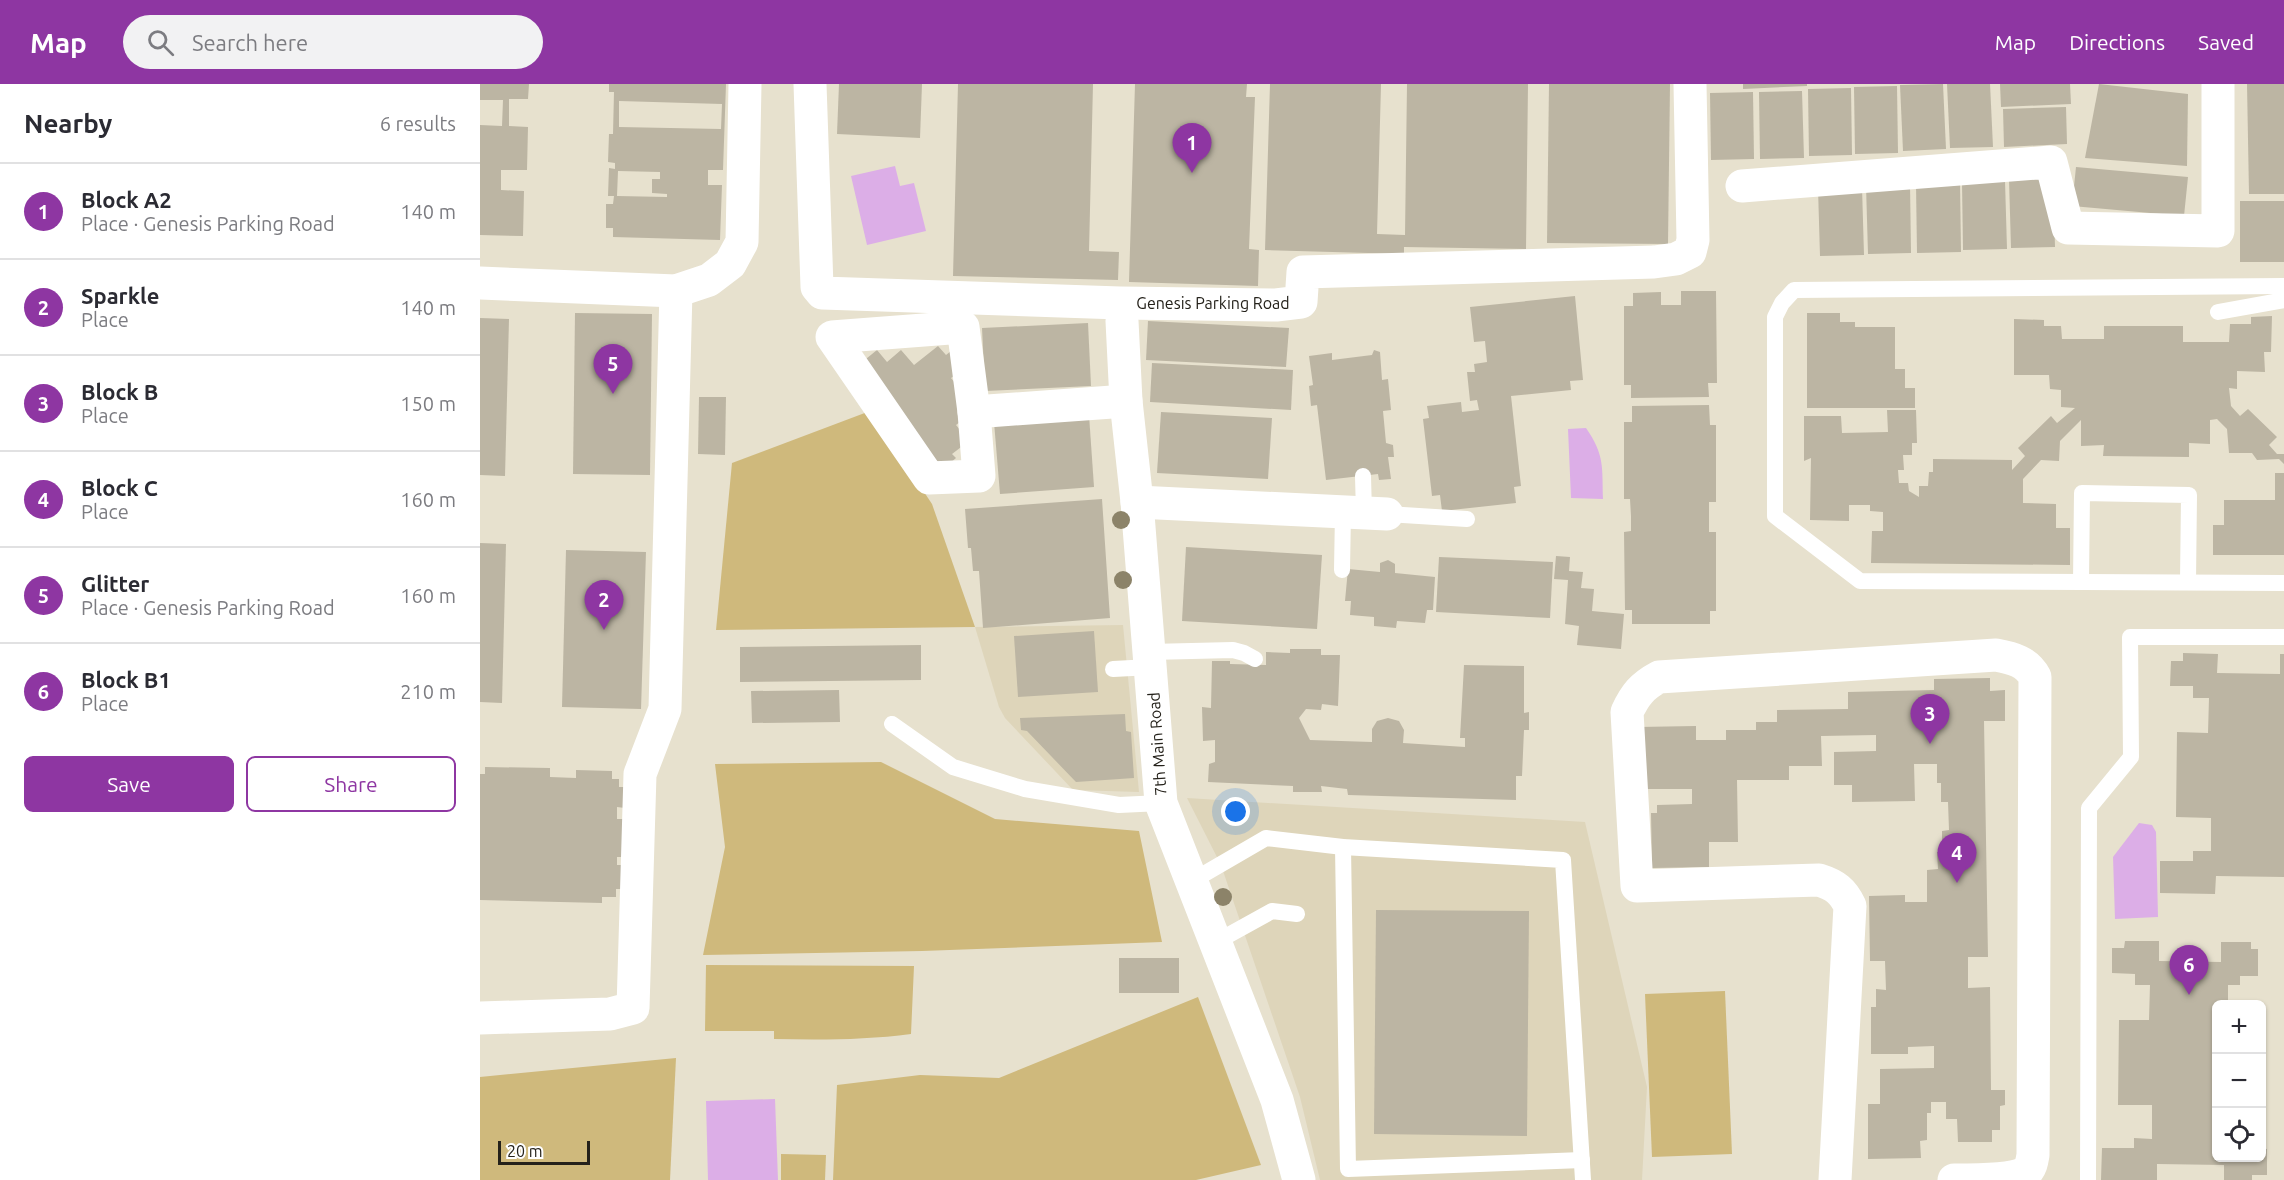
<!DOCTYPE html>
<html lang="en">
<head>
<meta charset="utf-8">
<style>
	:root { --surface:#fff; --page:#f2f2f3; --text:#2b2b33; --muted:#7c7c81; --line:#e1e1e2; --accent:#8e36a2 }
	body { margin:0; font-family:Ubuntu,sans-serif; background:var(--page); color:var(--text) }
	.controls { position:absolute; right:18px; bottom:18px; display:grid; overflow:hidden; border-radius:9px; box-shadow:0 2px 4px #0004 }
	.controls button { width:54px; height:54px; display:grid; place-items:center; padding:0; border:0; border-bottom:2px solid var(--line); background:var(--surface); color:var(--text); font:30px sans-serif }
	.scale { position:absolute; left:18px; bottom:15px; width:92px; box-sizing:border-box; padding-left:6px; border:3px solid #24211a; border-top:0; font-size:16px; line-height:21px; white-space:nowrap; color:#24211a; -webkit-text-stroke:4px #fff; paint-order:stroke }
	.you { position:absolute; left:756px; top:728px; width:21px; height:21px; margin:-15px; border:4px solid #fff; border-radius:50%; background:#1a73e8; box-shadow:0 0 0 9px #1a73e833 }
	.badge { display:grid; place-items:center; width:39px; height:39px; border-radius:50%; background:var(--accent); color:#fff; font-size:20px; font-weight:700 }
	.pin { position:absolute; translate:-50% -50px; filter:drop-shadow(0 2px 3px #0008) }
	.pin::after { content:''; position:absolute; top:32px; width:21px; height:18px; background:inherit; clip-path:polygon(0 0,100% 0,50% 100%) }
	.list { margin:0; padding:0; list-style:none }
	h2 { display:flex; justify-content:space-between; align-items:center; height:78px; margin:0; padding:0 24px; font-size:26px }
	h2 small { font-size:20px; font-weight:400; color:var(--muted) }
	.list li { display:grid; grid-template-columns:39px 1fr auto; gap:18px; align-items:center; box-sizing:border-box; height:96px; padding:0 24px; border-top:2px solid var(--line) }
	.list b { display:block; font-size:22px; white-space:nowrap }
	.list p { margin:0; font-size:20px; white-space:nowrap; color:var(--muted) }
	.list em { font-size:20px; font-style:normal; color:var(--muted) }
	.actions { display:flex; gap:12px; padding:18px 24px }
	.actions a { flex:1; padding:14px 0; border:2px solid var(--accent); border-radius:9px; text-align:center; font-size:21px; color:var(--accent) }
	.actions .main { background:var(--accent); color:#fff }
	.icon { flex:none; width:33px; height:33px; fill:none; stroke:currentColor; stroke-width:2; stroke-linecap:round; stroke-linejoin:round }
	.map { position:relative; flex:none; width:1804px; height:1096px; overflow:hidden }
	header { display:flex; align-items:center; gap:36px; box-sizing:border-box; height:84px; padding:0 30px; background:var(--accent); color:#fff }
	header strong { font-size:28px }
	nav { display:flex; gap:33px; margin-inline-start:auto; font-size:21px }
	.search { width:420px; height:54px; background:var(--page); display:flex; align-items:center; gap:15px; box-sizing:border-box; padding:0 21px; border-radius:33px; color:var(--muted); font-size:22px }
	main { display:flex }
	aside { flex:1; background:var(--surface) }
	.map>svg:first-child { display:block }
	.built { fill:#ded5ba }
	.green { fill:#cfb97c }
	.water { fill:#dcaee7 }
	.building { fill:#bcb5a3; fill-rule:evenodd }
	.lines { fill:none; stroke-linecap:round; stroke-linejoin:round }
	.lane { stroke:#fff; stroke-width:16 }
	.street { stroke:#fff; stroke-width:33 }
	.tree { fill:#8c8369 }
	.labels { text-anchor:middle; stroke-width:5; stroke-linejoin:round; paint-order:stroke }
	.street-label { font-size:16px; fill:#24211a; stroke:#fff }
</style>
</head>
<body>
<header>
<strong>Map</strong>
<div class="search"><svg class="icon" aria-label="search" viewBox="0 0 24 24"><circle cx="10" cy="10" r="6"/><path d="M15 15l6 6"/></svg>Search here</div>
<nav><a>Map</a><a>Directions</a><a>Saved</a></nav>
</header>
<main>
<aside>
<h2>Nearby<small>6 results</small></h2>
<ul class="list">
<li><span class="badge">1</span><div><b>Block A2</b><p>Place · Genesis Parking Road</p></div><em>140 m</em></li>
<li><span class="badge">2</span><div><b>Sparkle</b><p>Place</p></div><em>140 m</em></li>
<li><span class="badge">3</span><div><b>Block B</b><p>Place</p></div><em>150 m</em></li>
<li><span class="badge">4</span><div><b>Block C</b><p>Place</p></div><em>160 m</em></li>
<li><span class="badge">5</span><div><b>Glitter</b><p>Place · Genesis Parking Road</p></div><em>160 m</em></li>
<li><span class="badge">6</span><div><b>Block B1</b><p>Place</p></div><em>210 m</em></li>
</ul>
<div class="actions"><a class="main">Save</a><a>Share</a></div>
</aside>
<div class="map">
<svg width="1804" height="1096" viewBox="0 0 1804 1096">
	<rect width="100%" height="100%" fill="#e7e1ce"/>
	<g class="built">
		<polygon points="643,541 659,708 593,706 525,634 519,623 495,543"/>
		<polygon points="707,714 1105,738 1167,1003 1162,1096 840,1096 820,1013 741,781"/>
	</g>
	<g class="green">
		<polygon points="390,327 452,420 495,543 236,546 252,379"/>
		<polygon points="401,678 515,735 659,747 682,858 442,867 223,871 245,763 235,680"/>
		<path d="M226,881L434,882L431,950C386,956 340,956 294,955V947H225Z"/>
		<polygon points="1245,907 1252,1070 1172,1073 1165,910"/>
		<polygon points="718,913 781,1081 716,1096 353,1096 357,1001 440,991 519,994"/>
		<polygon points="196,974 190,1096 0,1096 0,993"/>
		<polygon points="301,1070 346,1071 345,1096 301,1096"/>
	</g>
	<g class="water">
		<polygon points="415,82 420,102 434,99 446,147 387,161 371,92"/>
		<path d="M1106,344C1125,371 1122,384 1123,415L1091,414L1088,345Z"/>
		<polygon points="1659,739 1672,741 1676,748 1678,833 1635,835 1633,773"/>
		<polygon points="295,1015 298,1096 228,1096 226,1017"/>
	</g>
	<g class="building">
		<polygon points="0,0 49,0 48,15 29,15 29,42 48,43 47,86 21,86 21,106 44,107 43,152 0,151 0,41 22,42 23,16 0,16"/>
		<path d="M129,0H246L243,86H228V101H242L240,156L133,153V144H126V120H133L134,112H128L129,84L135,85V79L128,78L129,50H133L134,8H129ZM139,17L242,20L241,45L139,43ZM138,87L180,88V95H172V109L187,110V113L137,112Z"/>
		<polygon points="359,0 442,0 440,54 357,50"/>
		<polygon points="478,0 613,0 609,167 639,168 638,196 473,192"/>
		<polygon points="655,0 767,0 766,13 775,13 769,165 779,166 778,202 649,198"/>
		<polygon points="790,0 901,0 897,150 925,151 927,0 1048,0 1046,165 924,163 924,170 785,166"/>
		<polygon points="1069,0 1190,0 1188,160 1067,159"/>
		<polygon points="1263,0 1327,0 1327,2 1263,5"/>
		<polygon points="1463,0 1466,65 1423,67 1420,1"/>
		<polygon points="1467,0 1510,0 1513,63 1470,64"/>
		<polygon points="1520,0 1590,0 1591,20 1521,23"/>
		<polygon points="1619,0 1708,10 1707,82 1605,74"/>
		<polygon points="1767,0 1804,0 1804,110 1769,110"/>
		<polygon points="1417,2 1418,69 1375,70 1374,3"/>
		<polygon points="1371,4 1372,71 1329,72 1328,5"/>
		<polygon points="1322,7 1324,74 1280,75 1279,8"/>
		<polygon points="1273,8 1274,75 1231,76 1230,9"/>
		<polygon points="1586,23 1587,60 1524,63 1523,25"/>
		<polygon points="1596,83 1708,93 1704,132 1592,122"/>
		<polygon points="1573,94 1575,163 1531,164 1529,95"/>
		<polygon points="1525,97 1527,165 1483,166 1482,98"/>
		<polygon points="1480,99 1481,168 1437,169 1436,100"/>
		<polygon points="1430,100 1431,169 1388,170 1386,101"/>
		<polygon points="1382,103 1384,171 1340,172 1338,104"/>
		<rect x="1760" y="117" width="44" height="61"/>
		<polygon points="1201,207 1236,207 1237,299 1228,299 1229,313 1151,314 1151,301 1144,301 1144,222 1153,222 1153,209 1181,208 1181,221 1201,221"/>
		<polygon points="1095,212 1103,296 1090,297 1091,306 1031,312 1041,402 1034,403 1036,419 962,427 960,411 952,412 943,335 949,334 947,322 981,318 982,328 999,326 997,316 990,317 987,288 995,288 994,280 1007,278 1005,257 994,258 990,223"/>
		<polygon points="95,229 172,230 170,391 93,390"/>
		<polygon points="1327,229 1360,229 1360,238 1375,238 1375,243 1415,243 1415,285 1425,285 1425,304 1435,304 1435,324 1327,324"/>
		<polygon points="1792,232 1791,268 1784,268 1785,288 1757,287 1757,305 1749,304 1751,322 1760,332 1768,325 1797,353 1789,361 1797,370 1804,370 1804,380 1799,375 1777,376 1772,369 1749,369 1747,345 1737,335 1730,336 1730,360 1709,359 1709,373 1623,372 1624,361 1601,362 1601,336 1580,357 1579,377 1561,376 1543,395 1543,419 1576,420 1576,444 1590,444 1590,481 1391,479 1392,447 1403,447 1403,428 1390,427 1390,421 1369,421 1369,437 1330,436 1331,374 1324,377 1324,332 1361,332 1362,349 1408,348 1407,326 1436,326 1437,359 1432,359 1432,371 1423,371 1424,386 1418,386 1419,399 1428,399 1429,407 1439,413 1439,402 1448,402 1449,388 1453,388 1453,375 1532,376 1532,386 1545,372 1538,364 1571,332 1577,339 1595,324 1581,323 1581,306 1570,305 1569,291 1534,291 1534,235 1564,236 1564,242 1581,242 1582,255 1624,255 1624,242 1703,242 1703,258 1749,258 1750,240 1771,240 1771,233"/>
		<polygon points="0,234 29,235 25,392 0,391"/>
		<polygon points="668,237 809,244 806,283 666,276"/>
		<polygon points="608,239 611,302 505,307 502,244"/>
		<polygon points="458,262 466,271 471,267 478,289 471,294 484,310 490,330 476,341 489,357 472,370 476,374 463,385 381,279 397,266 407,278 421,266 434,281"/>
		<polygon points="894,266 900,268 902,296 908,295 911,326 903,327 906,359 913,361 914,373 908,373 911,395 899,396 898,390 846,396 837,321 831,322 829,302 833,301 829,272 852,269 852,276 892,271"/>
		<polygon points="672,279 813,286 811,326 670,318"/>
		<polygon points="219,313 246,313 245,371 218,370"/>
		<polygon points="1229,321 1230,341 1236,341 1236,418 1229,418 1229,448 1236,448 1236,527 1230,527 1230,540 1152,540 1152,526 1145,526 1144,448 1151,447 1151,432 1150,415 1144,415 1144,338 1152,338 1152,322"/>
		<polygon points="681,328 792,334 788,395 677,389"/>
		<polygon points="609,331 614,403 520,410 514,338"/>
		<polygon points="1795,389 1804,389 1804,471 1733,471 1733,441 1744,441 1744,416 1795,416"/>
		<polygon points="622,415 630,534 503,544 499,487 493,487 491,464 488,464 485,425"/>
		<polygon points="0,459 26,460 22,619 0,618"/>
		<polygon points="706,463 842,471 837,545 702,537"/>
		<polygon points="86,466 166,468 161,625 82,623"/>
		<polygon points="1076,472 1090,473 1089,487 1103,488 1101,504 1114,505 1112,527 1144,530 1141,565 1097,561 1099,542 1085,540 1088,496 1074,495"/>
		<polygon points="959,473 1073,478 1070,534 956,528"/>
		<polygon points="908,476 915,480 915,489 955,493 953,526 947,526 945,539 917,537 916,544 894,542 894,533 870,531 871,517 865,517 868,485 900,488 900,479"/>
		<polygon points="614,547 618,608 538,613 534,552"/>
		<polygon points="441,561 441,596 260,598 260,563"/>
		<polygon points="810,565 841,565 841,571 860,571 858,622 842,620 841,626 826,625 819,634 830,656 892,658 892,645 897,637 908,634 919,637 924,646 923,659 985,663 985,654 980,654 984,581 1044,582 1044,629 1049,628 1049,646 1044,646 1042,692 1036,692 1036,716 868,711 867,705 841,702 842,708 813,708 813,702 728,698 729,680 735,678 735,656 723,657 722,623 731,624 732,577 750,577 750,580 786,581 786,568 810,569"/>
		<polygon points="1703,569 1738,570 1737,589 1800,590 1800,570 1804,570 1804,793 1736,792 1735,810 1680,809 1680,777 1713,777 1713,767 1731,767 1731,734 1696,733 1697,648 1728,649 1729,614 1713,614 1713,602 1690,602 1691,577 1703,577"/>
		<polygon points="1510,594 1510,607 1525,606 1525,637 1504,637 1508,873 1488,873 1488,904 1510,903 1511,1006 1525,1006 1525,1021 1520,1022 1520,1046 1512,1046 1512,1058 1478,1058 1477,1035 1466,1035 1466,1018 1451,1018 1451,1029 1447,1029 1447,1056 1440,1057 1441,1074 1388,1075 1388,1020 1400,1020 1400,985 1454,984 1454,962 1428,963 1428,970 1391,970 1391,923 1396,923 1396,905 1406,906 1405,877 1390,877 1389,812 1425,811 1425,818 1447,818 1447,786 1458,785 1457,768 1462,768 1462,747 1469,746 1468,718 1461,718 1461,699 1457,699 1457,680 1434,680 1435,717 1372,718 1372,701 1354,701 1354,668 1396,667 1396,651 1341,652 1342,682 1309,682 1309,696 1257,696 1258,758 1229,758 1229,783 1172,784 1171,729 1177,729 1177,721 1212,720 1212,705 1167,705 1158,643 1216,642 1216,656 1246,656 1246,646 1276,646 1276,638 1297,638 1297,626 1368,625 1368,608 1454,606 1454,595"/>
		<polygon points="359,606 360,638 272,639 271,607"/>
		<polygon points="645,630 646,647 651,648 654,694 596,698 547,647 541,646 540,634"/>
		<polygon points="5,683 70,684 70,693 96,694 96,686 132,687 132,695 139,695 139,703 145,703 145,724 137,723 137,735 145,735 144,773 137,773 137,781 144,781 143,805 136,805 136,813 122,813 122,819 0,816 0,690 5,690"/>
		<polygon points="896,826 1049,827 1047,1052 894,1050"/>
		<polygon points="1645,857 1679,857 1679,877 1741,878 1741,858 1771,858 1771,865 1778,865 1778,892 1760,892 1760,901 1748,901 1748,920 1736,920 1736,1074 1782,1074 1782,1064 1787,1065 1787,1091 1772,1091 1772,1096 1744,1096 1744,1081 1677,1080 1677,1096 1621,1096 1622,1064 1654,1064 1654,1054 1672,1055 1672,1021 1638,1021 1639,936 1669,936 1670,901 1655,901 1655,890 1632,889 1632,864 1644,864"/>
		<rect x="639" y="874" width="60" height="35"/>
	</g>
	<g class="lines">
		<g class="lane">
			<polyline points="1804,202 1314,206 1302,219 1295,233 1295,432 1380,497 1804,499"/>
			<polyline points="1738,228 1804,216"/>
			<polyline points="883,392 884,429"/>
			<polyline points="907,430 987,435"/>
			<polyline points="862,486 863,428"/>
			<polyline points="1601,498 1602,409 1709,411 1708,498"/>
			<polyline points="670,568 753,566 764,569 775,575"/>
			<polyline points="633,585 671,583"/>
			<polyline points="412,640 473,683 545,705 639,721 681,719"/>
			<polyline points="863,763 868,1085 1102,1076"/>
			<polyline points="712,797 786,754 863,763 1083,776 1103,1096"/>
			<polyline points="736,858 792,827 817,830"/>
			<polyline points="1608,1096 1609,724 1651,673 1650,553 1804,553"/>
		</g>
		<g class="street">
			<polyline points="330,0 337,203 342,209 640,219 796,221 821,218 823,188 1174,178 1196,175 1210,168 1213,156 1210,0"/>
			<polyline points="1262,102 1571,78 1588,144 1738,147 1738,0"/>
			<polyline points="0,199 196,207 229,196 250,180 262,158 265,0"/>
			<polyline points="642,237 646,317 657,418 681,719 797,1016 819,1096"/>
			<polygon points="483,243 494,328 499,392 449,394 352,253"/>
			<polyline points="494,328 646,317"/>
			<polyline points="657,418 907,430"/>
			<polyline points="0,934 130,930 153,924 160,690 185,625 196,207"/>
			<path d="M1355,1096L1370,822C1363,807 1355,801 1339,796L1157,802L1147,628C1155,611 1162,602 1179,593L1516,571C1533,574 1547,578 1555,593L1553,1071C1552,1077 1551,1084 1546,1088C1534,1096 1491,1096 1474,1096"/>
		</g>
	</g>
	<g class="tree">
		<circle cx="641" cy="436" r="9"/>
		<circle cx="643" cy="496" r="9"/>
		<circle cx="743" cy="813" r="9"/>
	</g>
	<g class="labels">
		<g class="street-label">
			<text x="733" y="225">Genesis Parking Road</text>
			<text transform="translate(677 660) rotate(-94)" y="6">7th Main Road</text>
		</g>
	</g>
</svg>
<div class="controls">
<button>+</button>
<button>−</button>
<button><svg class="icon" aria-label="locate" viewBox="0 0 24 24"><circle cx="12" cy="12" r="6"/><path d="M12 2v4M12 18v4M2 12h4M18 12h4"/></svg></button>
</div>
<div class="scale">20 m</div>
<div class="you"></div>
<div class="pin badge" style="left:712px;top:89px">1</div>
<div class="pin badge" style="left:124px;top:546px">2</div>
<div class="pin badge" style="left:1450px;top:660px">3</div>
<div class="pin badge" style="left:1477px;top:799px">4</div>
<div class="pin badge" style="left:133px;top:310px">5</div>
<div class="pin badge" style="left:1709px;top:911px">6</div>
</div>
</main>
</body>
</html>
